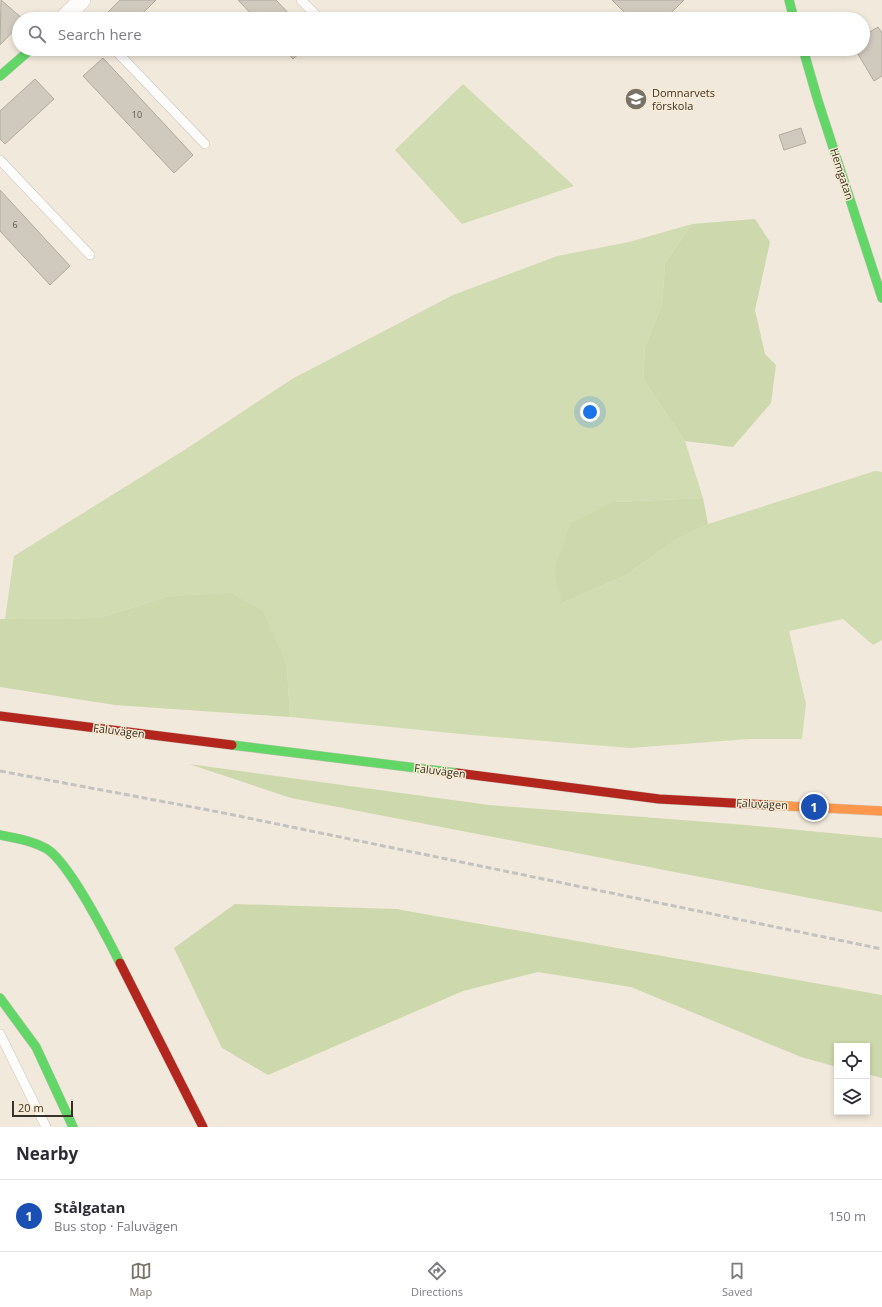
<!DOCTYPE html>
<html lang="en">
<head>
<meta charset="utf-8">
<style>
	:root { --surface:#fff; --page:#f7f7f7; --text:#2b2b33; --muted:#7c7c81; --line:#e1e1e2; --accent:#797267 }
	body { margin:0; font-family:"Open Sans",sans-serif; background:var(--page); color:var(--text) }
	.controls { position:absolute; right:12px; bottom:12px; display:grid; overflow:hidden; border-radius:0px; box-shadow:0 2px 6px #0003 }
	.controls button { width:36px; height:36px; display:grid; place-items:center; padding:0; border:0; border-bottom:1px solid var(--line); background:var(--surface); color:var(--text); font:20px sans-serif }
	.scale { position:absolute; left:12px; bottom:10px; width:61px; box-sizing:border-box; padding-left:4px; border:2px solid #383229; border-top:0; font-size:11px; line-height:14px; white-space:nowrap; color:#383229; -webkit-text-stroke:3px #f9ebd3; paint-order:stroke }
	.you { position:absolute; left:590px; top:412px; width:14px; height:14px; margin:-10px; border:3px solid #fff; border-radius:50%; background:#1a73e8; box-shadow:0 0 0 6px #1a73e833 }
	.badge { display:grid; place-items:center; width:26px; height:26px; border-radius:50%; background:var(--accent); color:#fff; font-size:13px; font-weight:700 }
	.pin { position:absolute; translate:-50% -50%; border:2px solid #fff; box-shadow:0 1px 4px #0006 }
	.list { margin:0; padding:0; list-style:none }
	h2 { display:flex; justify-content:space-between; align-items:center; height:52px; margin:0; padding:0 16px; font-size:17px }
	h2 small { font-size:13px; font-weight:400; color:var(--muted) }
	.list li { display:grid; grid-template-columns:26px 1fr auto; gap:12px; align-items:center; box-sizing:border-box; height:72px; padding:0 16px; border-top:1px solid var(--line) }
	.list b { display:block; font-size:15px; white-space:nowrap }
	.list p { margin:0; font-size:13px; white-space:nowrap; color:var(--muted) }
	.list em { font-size:13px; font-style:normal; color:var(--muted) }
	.icon { flex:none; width:22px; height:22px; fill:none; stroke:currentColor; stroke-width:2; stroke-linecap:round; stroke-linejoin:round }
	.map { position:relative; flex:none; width:882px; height:1127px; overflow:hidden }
	.search { position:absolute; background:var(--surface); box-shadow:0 2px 6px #0003; left:12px; right:12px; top:12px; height:44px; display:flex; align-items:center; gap:10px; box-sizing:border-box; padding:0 14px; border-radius:22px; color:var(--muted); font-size:15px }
	.sheet { height:124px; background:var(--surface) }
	nav { display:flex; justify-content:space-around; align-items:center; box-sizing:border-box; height:56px; border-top:1px solid var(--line); background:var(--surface); font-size:11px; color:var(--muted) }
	nav a { display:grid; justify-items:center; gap:2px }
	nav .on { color:var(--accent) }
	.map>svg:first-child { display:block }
	.green { fill:#d2dcb3 }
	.forest { fill:#cdd8ac }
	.building { fill:#cfc9be; stroke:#b2aba1 }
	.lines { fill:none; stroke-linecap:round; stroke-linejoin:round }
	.lane-casing { stroke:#ccc6bb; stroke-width:10 }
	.street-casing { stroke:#ccc6bb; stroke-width:18 }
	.fast-casing { stroke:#ccc6bb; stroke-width:10 }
	.slow-casing { stroke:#ccc6bb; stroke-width:10 }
	.jam-casing { stroke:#ccc6bb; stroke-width:10 }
	.lane { stroke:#fdfcfa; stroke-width:9 }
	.street { stroke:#fdfcfa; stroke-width:17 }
	.fast { stroke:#63d668; stroke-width:9 }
	.slow { stroke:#ff974d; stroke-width:9 }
	.jam { stroke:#b3261e; stroke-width:9 }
	.rail { stroke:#c5c3c0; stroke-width:3; stroke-dasharray:6 3; stroke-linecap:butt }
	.labels { text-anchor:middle; stroke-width:3; stroke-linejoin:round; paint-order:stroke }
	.number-label { font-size:9px; fill:#5e584e }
	.poi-label { font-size:11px; fill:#383229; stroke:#f9ebd3; text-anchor:start }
	.street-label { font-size:11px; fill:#383229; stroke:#f9ebd3 }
</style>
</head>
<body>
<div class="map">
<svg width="882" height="1127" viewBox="0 0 882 1127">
	<rect width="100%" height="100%" fill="#f1e9db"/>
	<g class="green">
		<polygon points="463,84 574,186 462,224 395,150"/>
		<polygon points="692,224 665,263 662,304 645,347 643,379 685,441 703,498 615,502 562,603 626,575 674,541 708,524 875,471 882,472 882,640 873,645 843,619 789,631 806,704 802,739 749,739 630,748 471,735 290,717 287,667 166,597 99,618 5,619 14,556 186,449 292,379 453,295 557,256 629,242"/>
	</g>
	<g class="forest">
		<polygon points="755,219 770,242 755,310 765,354 776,365 771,403 733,447 685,441 643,379 645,347 662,304 665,263 692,224"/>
		<polygon points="703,498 708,524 674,541 626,575 562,603 554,570 571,523 615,502"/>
		<polygon points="230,593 263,611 287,667 290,717 115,705 0,687 0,619 99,618 166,597"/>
		<polygon points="189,764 489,805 746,825 882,838 882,912 291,798"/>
		<polygon points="235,904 396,909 882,995 882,1078 867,1074 867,1046 837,1046 837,1067 801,1057 631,987 538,972 463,991 268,1075 222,1048 174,948"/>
	</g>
	<g class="building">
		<polygon points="1,0 23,19 19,19 19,25 0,45"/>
		<polygon points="120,0 156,0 137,19 113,19 107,13"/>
		<polygon points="238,0 276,0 294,19 256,19"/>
		<polygon points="612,0 684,0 665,19 631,19"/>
		<polygon points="878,27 882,33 882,76 874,81 855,49 863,49 863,36"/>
		<polygon points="284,49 304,49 293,59"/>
		<polygon points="103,58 193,155 174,173 83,76"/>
		<polygon points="35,79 54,99 5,144 0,139 0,111"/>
		<polygon points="801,128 806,143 784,150 779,135"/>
		<polygon points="0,190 70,266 50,285 0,231"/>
	</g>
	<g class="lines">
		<g class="lane-casing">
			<g id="lane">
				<polyline points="301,0 320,19"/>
				<polyline points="112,49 116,51 205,144"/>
				<polyline points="0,160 90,255"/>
				<polyline points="0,1034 46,1127"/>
			</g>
		</g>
		<g class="street-casing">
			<polyline id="street" points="63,19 82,0"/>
		</g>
		<g class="fast-casing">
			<g id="fast">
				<polyline points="789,0 794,19"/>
				<polyline points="803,49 818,101 882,298"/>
				<polyline points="0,76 31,49"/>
				<polyline points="232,745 457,773"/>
				<path d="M0,835C16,838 33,841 47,849C69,863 107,937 120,963"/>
				<polyline points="0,998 36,1047 73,1127"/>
			</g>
		</g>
		<g class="slow-casing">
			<polyline id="slow" points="767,805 882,811"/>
		</g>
		<g class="jam-casing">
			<g id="jam">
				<polyline points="0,716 232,745"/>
				<polyline points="457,773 659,799 767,805"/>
				<polyline points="120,963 203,1127"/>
			</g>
		</g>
		<use href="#lane" class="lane"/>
		<use href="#street" class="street"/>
		<use href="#fast" class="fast"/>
		<use href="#slow" class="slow"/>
		<use href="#jam" class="jam"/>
		<polyline class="rail" points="0,771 219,812 882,949"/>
	</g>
	<defs>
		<g id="school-disc" transform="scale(1.15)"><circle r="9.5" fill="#797267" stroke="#f9ebd3"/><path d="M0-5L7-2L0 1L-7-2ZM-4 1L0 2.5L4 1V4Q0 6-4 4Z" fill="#fff"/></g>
	</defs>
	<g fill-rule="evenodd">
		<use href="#school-disc" x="636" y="99"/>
	</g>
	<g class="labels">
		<g class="number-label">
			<text x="137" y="118">10</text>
			<text x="15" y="228">6</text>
		</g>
		<g class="poi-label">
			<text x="652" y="97">Domnarvets<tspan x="652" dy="13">förskola</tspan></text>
		</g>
		<g class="street-label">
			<text transform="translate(842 174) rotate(72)" y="4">Hemgatan</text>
			<text transform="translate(119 731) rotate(7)" y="4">Faluvägen</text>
			<text transform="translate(440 771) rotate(7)" y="4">Faluvägen</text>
			<text transform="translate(762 804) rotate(3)" y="4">Faluvägen</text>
		</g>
	</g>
</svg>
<div class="controls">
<button><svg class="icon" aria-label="locate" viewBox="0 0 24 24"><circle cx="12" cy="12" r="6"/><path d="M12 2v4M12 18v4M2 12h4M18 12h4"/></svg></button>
<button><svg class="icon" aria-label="layers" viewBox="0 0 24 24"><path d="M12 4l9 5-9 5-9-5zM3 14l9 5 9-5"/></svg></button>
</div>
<div class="scale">20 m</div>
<div class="you"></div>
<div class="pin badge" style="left:814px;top:807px;background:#1a4fb4">1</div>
<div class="search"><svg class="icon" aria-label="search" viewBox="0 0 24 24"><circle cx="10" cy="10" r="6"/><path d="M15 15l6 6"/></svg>Search here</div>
</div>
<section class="sheet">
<h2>Nearby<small></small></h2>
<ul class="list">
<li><span class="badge" style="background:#1a4fb4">1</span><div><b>Stålgatan</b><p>Bus stop · Faluvägen</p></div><em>150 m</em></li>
</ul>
</section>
<nav>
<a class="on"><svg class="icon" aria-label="map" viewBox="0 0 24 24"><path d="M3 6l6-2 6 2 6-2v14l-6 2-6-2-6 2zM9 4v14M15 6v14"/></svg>Map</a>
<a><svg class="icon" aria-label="directions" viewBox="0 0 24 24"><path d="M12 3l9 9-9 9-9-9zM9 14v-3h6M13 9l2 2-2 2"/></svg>Directions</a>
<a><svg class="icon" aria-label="saved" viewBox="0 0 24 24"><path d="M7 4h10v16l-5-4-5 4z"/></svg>Saved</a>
</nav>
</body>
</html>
